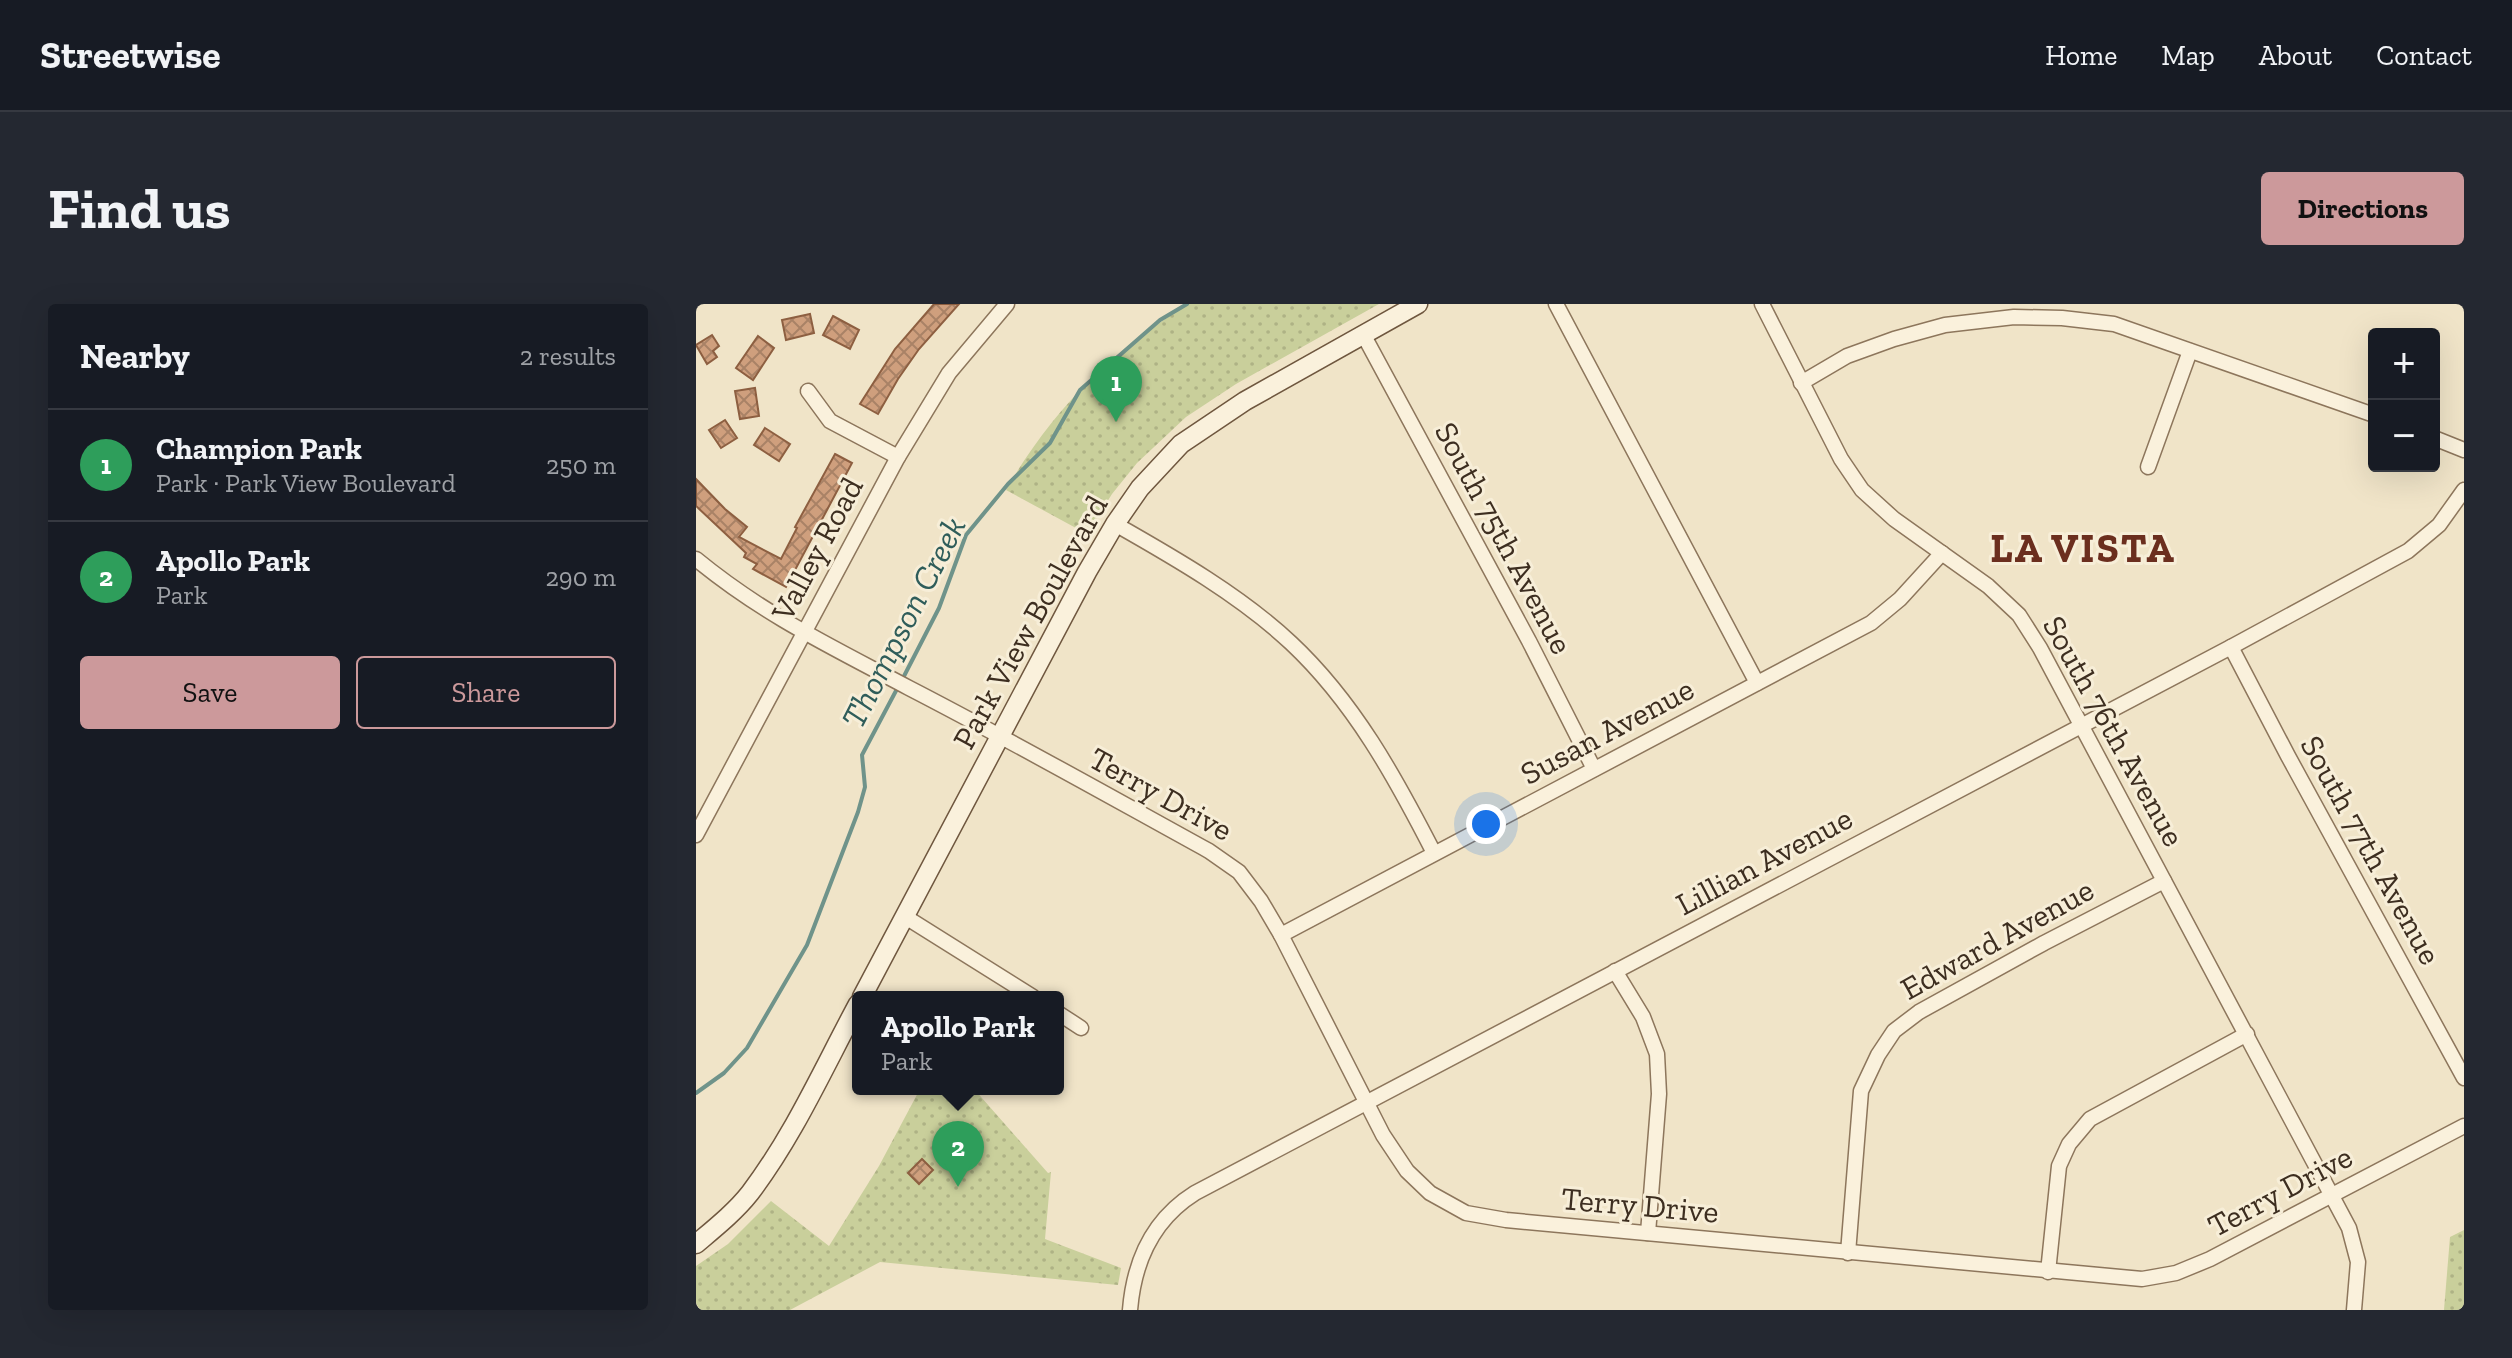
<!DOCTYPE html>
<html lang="en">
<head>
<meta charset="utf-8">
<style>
	:root { --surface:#171b24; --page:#242831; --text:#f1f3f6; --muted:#9ea1a6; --line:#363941; --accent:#cc999b }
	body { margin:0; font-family:"Zilla Slab",serif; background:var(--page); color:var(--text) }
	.controls { position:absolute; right:24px; top:24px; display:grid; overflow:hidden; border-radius:8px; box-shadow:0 8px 32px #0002 }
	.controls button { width:72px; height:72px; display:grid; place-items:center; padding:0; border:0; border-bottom:2px solid var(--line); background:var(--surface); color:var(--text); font:40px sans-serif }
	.you { position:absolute; left:790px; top:520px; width:28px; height:28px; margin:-20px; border:6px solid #fff; border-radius:50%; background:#1a73e8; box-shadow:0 0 0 12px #1a73e833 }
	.badge { display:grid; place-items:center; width:52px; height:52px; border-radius:50%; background:var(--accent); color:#fff; font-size:26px; font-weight:700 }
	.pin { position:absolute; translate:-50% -66px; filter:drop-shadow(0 2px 4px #0008) }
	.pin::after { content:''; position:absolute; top:42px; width:28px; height:24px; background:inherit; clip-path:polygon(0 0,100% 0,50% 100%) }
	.popup { position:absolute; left:156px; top:687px; width:212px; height:104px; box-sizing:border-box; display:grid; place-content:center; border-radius:8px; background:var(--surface); filter:drop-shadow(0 2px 6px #0005); font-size:26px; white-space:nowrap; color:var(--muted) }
	.popup b { font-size:30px; color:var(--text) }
	.popup::after { content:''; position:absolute; left:50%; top:100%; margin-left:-16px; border:16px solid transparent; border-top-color:var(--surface) }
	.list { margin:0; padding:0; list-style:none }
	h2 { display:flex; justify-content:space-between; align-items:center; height:104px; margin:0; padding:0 32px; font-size:34px }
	h2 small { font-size:26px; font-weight:400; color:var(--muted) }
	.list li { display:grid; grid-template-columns:52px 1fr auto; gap:24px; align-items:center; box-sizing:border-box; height:112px; padding:0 32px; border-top:2px solid var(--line) }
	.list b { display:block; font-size:30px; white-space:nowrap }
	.list p { margin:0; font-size:26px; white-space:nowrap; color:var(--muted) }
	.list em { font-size:26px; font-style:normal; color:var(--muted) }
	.actions { display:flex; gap:16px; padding:24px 32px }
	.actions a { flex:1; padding:18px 0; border:2px solid var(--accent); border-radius:8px; text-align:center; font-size:28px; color:var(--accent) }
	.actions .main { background:var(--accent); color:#111 }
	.map { position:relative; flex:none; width:1768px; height:1006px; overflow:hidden; border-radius:8px }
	header { display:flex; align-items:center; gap:48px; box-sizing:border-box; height:112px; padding:0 40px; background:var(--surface); border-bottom:2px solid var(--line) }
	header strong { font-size:38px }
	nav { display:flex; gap:44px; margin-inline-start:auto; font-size:28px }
	.intro { display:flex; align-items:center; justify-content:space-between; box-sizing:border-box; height:192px; padding:0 48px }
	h1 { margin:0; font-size:56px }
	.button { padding:20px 36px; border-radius:8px; background:var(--accent); color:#111; font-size:28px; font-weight:700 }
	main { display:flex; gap:48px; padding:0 48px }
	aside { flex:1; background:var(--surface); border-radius:8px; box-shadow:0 8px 32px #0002 }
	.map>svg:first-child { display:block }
	.green { fill:url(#green-dots) }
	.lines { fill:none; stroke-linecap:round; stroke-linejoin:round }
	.stream { stroke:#6f938a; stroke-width:4 }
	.building { fill:url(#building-cross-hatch); stroke:#8d5f41; stroke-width:2 }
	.street-casing { stroke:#8d765c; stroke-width:17 }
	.secondary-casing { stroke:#6f573f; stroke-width:21 }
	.street { stroke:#faf1dc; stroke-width:14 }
	.secondary { stroke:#faf1dc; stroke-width:18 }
	.labels { text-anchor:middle; stroke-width:6; stroke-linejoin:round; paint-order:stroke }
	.street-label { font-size:32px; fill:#3d2e20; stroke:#f7eed8 }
	.water-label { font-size:34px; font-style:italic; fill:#2f5d5a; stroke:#f7eed8 }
	.district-label { font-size:40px; font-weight:bold; letter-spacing:2px; fill:#6b2e1e; stroke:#f7eed8 }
</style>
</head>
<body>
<header>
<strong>Streetwise</strong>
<nav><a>Home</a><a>Map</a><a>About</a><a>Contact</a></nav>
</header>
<div class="intro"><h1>Find us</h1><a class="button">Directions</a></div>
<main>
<aside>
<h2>Nearby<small>2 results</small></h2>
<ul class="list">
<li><span class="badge" style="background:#2e9e5b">1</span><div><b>Champion Park</b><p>Park · Park View Boulevard</p></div><em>250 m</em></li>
<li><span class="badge" style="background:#2e9e5b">2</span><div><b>Apollo Park</b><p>Park</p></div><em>290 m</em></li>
</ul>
<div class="actions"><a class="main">Save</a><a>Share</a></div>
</aside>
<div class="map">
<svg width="1768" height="1006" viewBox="0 0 1768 1006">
	<defs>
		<pattern id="green-dots" width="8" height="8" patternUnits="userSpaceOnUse" patternTransform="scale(2)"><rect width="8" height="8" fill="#c9cf9b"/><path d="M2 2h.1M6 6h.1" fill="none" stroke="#aeb285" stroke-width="1.8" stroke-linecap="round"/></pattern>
		<pattern id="building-cross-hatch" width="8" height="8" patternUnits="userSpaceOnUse" patternTransform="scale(2)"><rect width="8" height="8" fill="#cf9f7d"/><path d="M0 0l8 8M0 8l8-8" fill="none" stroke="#a98266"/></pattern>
	</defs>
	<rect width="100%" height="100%" fill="#f0e4c8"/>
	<g class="green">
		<path d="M493,0H683L540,80L490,113L441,159L416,190L391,230L310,186C355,108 415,46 493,0Z"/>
		<polygon points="224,785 278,785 352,869 355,868 349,935 425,964 422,981 184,958 94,1006 4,1006 0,999 0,962 32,940 75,897 133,942 183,862"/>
		<polygon points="1768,926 1768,1006 1748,1006 1754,933"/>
	</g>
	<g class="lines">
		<g class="stream">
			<polyline points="206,376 243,304 270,231 312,180 354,139 384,86 464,16 491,0"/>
			<polyline points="0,789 28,769 51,744 111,641 162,508 169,483 166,451 202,383"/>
		</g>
	</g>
	<g class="building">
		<polygon points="238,0 263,0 223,45 202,75 182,110 164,100 199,45"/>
		<polygon points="114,10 118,29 90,36 86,16"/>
		<polygon points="137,12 163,26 154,45 127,31"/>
		<polygon points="16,31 23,42 17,47 21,53 11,60 0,41"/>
		<polygon points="62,32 78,44 57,76 40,64"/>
		<polygon points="59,84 63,112 44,115 39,87"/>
		<polygon points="29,116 41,134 25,144 13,126"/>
		<polygon points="69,124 94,140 83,157 58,141"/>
		<polygon points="139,150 156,159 90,283 57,265 61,260 48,253 50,249 0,202 0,175 29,205 51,223 43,233 85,255 101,224 99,223"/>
		<polygon points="226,855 237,866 223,880 212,869"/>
	</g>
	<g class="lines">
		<g class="street-casing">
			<g id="street">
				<polyline points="860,0 1061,379"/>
				<polyline points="1066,0 1145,155 1166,186 1198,215 1292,282 1323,311 1344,344 1653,924 1662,958 1658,1006"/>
				<polyline points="667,30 833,337 898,465"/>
				<polyline points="1105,79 1151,52 1198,35 1249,21 1318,13 1366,14 1418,20 1678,111"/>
				<polyline points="112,87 134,117 202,153"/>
				<polyline points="1738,134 1768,146"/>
				<polyline points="1452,163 1494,47"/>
				<path d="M419,220C479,254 545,292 595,339C658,398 699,473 738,549"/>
				<path d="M0,255C68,311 136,343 213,384C314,436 413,492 513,547L543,568L565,597L585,631L687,831L711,867L734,889L770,909L810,916L1446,975L1480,969L1514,955L1768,822"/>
				<polyline points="1535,343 1592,452 1768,774"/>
				<polyline points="0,531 202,153 253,69 311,0"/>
				<polyline points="208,612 337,693"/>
				<polyline points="585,631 1175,319 1204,295 1246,249"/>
				<polyline points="919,667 947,713 961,750 963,790 952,929"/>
				<polyline points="362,709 385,724"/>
				<polyline points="1152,949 1165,787 1182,751 1198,727 1223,708 1348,639 1468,577"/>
				<polyline points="1352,968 1363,862 1373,840 1394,815 1551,730"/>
				<path d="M434,1006C438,957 456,916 499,889L1535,343L1712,247L1743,221L1768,186"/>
			</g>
		</g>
		<g class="secondary-casing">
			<g id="secondary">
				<polyline points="166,693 391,268 419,220 444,184 485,140 549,97 722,0"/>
				<path d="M0,940C19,924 39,908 54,889C98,831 128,763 162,700"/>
			</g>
		</g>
		<use href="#street" class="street"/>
		<use href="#secondary" class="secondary"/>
	</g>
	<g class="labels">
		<g class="street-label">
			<text transform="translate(808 234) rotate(62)" y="11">South 75th Avenue</text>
			<text transform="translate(121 245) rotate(-62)" y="11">Valley Road</text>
			<text transform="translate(334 318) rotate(-61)" y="11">Park View Boulevard</text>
			<text transform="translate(911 427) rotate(-28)" y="11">Susan Avenue</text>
			<text transform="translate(1418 427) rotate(61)" y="11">South 76th Avenue</text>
			<text transform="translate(465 490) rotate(29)" y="11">Terry Drive</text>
			<text transform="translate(1675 546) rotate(61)" y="11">South 77th Avenue</text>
			<text transform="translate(1068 557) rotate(-28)" y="11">Lillian Avenue</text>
			<text transform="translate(1301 635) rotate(-29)" y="11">Edward Avenue</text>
			<text transform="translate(1584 887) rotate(-28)" y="11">Terry Drive</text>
			<text transform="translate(944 901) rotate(5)" y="11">Terry Drive</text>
		</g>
		<g class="water-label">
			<text transform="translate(207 318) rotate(-63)" y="12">Thompson Creek</text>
		</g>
		<g class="district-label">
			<text x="1387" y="258">LA VISTA</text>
		</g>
	</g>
</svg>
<div class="controls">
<button>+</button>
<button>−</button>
</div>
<div class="you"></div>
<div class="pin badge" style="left:420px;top:118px;background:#2e9e5b">1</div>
<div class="pin badge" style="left:262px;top:883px;background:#2e9e5b">2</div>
<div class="popup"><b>Apollo Park</b>Park</div>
</div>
</main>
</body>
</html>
